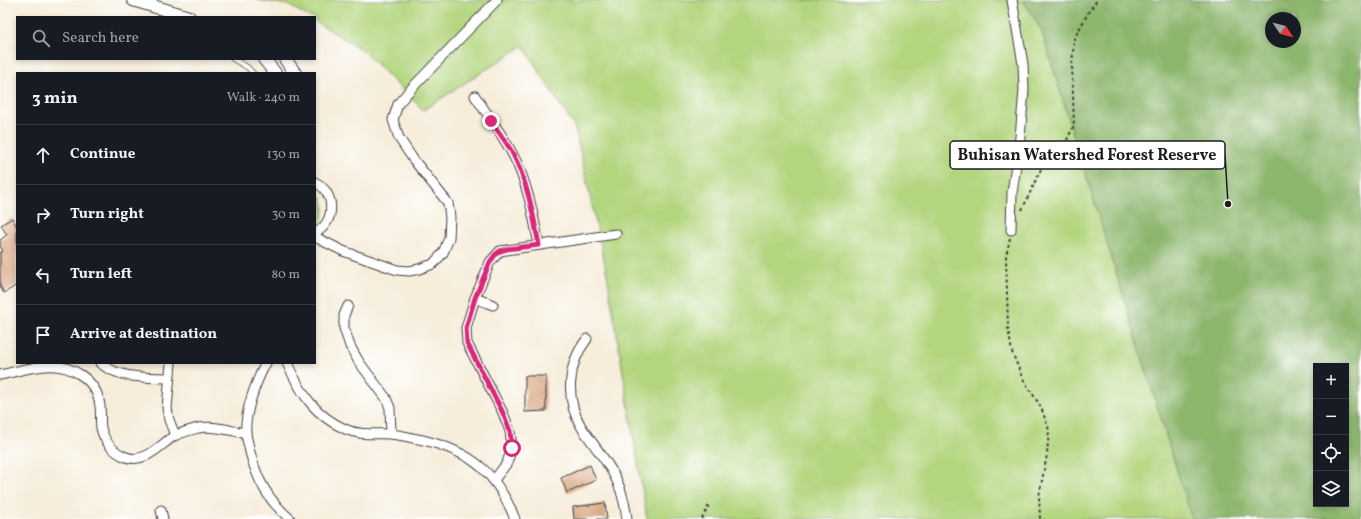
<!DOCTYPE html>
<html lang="en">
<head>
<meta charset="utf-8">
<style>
	:root { --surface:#171b24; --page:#20242c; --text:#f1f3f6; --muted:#9ea1a6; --line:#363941 }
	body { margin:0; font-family:Vollkorn,serif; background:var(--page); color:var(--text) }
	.controls { position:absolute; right:12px; bottom:12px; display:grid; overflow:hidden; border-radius:0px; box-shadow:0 2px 6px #0003 }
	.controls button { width:36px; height:36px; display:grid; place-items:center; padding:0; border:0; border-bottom:1px solid var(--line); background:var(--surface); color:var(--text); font:20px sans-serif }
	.compass { position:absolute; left:1265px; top:12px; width:36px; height:36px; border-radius:50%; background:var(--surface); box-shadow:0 2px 6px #0003; rotate:125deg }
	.stop { position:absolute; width:12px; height:12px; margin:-9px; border:3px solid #db2777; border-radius:50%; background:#fff }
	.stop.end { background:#db2777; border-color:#fff; box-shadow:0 1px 4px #0008 }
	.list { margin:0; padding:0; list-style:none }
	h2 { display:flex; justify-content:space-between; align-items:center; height:52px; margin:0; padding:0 16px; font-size:17px }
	h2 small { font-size:13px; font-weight:400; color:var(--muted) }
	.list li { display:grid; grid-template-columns:26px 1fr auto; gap:12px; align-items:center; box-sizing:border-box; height:60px; padding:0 16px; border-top:1px solid var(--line) }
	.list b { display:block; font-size:15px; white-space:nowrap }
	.list em { font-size:13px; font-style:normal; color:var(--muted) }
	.icon { flex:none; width:22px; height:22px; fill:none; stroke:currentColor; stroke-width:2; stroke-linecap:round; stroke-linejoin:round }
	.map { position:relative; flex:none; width:1361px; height:519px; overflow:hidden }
	.search { position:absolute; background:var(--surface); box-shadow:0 2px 6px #0003; left:16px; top:16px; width:300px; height:44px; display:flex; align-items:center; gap:10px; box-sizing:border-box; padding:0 14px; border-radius:0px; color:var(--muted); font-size:15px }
	.panel { position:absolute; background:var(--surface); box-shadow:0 2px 6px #0003; left:16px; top:72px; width:300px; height:292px; border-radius:0px }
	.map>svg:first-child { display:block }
	.green { fill:#b2d57e; stroke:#67784d }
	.forest { fill:#8db66d; stroke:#546944; fill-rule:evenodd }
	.building { fill:#d8a986 }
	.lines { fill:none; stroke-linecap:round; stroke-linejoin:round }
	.lane-casing { stroke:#3d3b38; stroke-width:6 }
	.street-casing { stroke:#3d3b38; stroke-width:11 }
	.secondary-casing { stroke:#3d3b38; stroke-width:14 }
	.path { stroke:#3d3b38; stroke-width:2; stroke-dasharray:3 3; stroke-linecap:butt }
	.lane { stroke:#fff; stroke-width:4.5 }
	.street { stroke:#fff; stroke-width:9 }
	.secondary { stroke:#fff; stroke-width:12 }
	.route { stroke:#db2777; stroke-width:5 }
	.leader { fill:none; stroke:#1c1c1c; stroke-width:1.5 }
	.callout-dot { fill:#1c1c1c; stroke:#fff; stroke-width:1.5 }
	.callout { fill:#fff; stroke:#1c1c1c; stroke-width:1.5 }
	.callout-label { font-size:16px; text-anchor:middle; font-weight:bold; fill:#1c1c1c }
</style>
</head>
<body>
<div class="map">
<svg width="1361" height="519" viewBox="0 0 1361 519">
	<rect width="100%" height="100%" fill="#fff"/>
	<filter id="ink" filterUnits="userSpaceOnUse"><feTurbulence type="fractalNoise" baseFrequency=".025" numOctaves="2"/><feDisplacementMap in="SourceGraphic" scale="8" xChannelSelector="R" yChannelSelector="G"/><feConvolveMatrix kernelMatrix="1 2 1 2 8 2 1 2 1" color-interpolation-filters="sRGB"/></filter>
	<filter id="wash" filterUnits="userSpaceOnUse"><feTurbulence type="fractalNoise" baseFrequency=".012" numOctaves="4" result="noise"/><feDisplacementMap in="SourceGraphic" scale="16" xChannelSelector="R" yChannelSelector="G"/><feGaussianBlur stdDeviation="0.9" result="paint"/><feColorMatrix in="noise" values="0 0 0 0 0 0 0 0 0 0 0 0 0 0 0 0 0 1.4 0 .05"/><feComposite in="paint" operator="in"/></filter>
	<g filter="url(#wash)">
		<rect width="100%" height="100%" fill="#f6edda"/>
		<g class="green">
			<polygon points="257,0 1023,0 1041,29 1192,519 647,519 606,269 575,128 523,46 423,110 362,50 315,21 315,17 309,17 288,5"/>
			<path d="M315,190C327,200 327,218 315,227Z"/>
		</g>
		<path class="forest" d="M1023,0H1361V519H1192L1041,29ZM1271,18H1295V42H1271ZM1316,366H1346V504H1316Z"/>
		<g id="blocks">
			<g class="building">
				<polygon points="12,218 17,227 17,285 4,293 0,286 0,253 3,251 0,246 0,240 7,235 1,225"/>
				<polygon points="525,376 546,376 546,411 525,412"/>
				<polygon points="590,465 596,480 567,493 561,478"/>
				<polygon points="605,503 607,519 574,519 573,507"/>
			</g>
		</g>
	</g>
	<g filter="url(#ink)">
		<use href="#blocks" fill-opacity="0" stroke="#3d3b38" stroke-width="1"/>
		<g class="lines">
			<g class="lane-casing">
				<polyline id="lane" points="233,59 247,67 253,73"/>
			</g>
			<g class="street-casing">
				<g id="street">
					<path d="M475,96C487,114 501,133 512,153C527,181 533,213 539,245"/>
					<path d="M315,182C336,193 336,222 315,233"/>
					<polyline points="1011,230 1012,193 1020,137 1024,90 1023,64 1012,0"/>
					<polyline points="315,237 343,251 397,270 409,271 419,269 433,264 443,253 449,238 450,217 448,203 413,159 399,138 393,120 398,104 409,91 497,0"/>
					<polyline points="475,298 490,262 500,251 616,234"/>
					<polyline points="493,305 475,298 466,328 467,343 503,413 510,431 512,448 507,463 494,480"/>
					<polyline points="348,306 344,315 344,328 350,346 359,362 386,398 390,408 391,434"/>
					<path d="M587,339C567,364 565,400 582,428C592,443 604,457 613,473C621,487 625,503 627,519"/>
					<path d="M100,363C120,379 145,377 169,378"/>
					<polyline points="171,363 167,408 169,420 175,435"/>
					<path d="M266,363C256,381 244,413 246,434C247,440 249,446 250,452C257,480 268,500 290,519"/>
					<path d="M287,363C301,393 314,415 345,429C360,436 375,433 390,434C402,435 412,438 423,440C472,452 496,472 515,519"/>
					<path d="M0,375C14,372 30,367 45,366C71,364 97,379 100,406C101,413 100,421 101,428C104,441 113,452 126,457C145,464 160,445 174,436C180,433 191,430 198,428C213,425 230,431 246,433"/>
					<polyline points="161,510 163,519"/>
				</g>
			</g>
			<g class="secondary-casing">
				<g id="secondary">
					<polyline points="133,0 189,17"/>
					<polyline points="264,59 275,73"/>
					<polyline points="285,59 295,73"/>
				</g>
			</g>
			<g class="path">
				<polyline points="1022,210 1041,169 1066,142 1074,125 1072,67 1074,39 1088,13 1097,0"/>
				<polyline points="1010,238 1006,256 1008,328 1012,352 1023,379 1041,407 1049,430 1047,455 1039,496 1040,519"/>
				<polyline points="702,519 710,503"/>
			</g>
			<use href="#lane" class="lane"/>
			<use href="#street" class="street"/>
			<use href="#secondary" class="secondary"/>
		</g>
	</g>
	<g class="lines" filter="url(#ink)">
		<path class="route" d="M491,121C498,131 506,142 512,152C527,181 533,213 539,245L507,249L500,251L495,255L490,262L475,298L466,328L467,343L503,413L510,431L512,448"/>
	</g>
	<path class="leader" d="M1228 204L1225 155"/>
	<circle class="callout-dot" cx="1228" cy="204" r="4"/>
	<rect class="callout" x="950" y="141" width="275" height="28" rx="4"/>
	<g class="callout-label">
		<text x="1087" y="160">Buhisan Watershed Forest Reserve</text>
	</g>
</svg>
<div class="controls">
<button>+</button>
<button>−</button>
<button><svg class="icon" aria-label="locate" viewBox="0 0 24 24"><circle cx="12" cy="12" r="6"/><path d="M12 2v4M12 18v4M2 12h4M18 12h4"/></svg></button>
<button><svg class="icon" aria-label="layers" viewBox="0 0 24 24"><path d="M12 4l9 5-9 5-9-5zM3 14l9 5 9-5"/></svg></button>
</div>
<svg class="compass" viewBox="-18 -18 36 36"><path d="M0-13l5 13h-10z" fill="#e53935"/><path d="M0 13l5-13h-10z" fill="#9ea1a6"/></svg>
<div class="stop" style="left:512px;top:448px"></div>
<div class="stop end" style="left:491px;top:121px"></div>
<div class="search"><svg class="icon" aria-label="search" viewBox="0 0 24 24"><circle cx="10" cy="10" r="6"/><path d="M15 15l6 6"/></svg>Search here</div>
<section class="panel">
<h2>3 min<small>Walk · 240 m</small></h2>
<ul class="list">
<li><svg class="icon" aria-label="ahead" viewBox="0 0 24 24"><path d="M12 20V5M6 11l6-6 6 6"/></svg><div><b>Continue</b></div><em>130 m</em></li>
<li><svg class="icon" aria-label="right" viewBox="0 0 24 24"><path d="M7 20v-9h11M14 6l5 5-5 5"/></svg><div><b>Turn right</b></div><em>30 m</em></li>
<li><svg class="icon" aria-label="left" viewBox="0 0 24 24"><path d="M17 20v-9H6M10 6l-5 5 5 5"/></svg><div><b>Turn left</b></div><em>80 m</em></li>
<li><svg class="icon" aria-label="arrive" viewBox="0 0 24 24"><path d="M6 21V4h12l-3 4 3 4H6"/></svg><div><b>Arrive at destination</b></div></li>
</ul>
</section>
</div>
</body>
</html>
